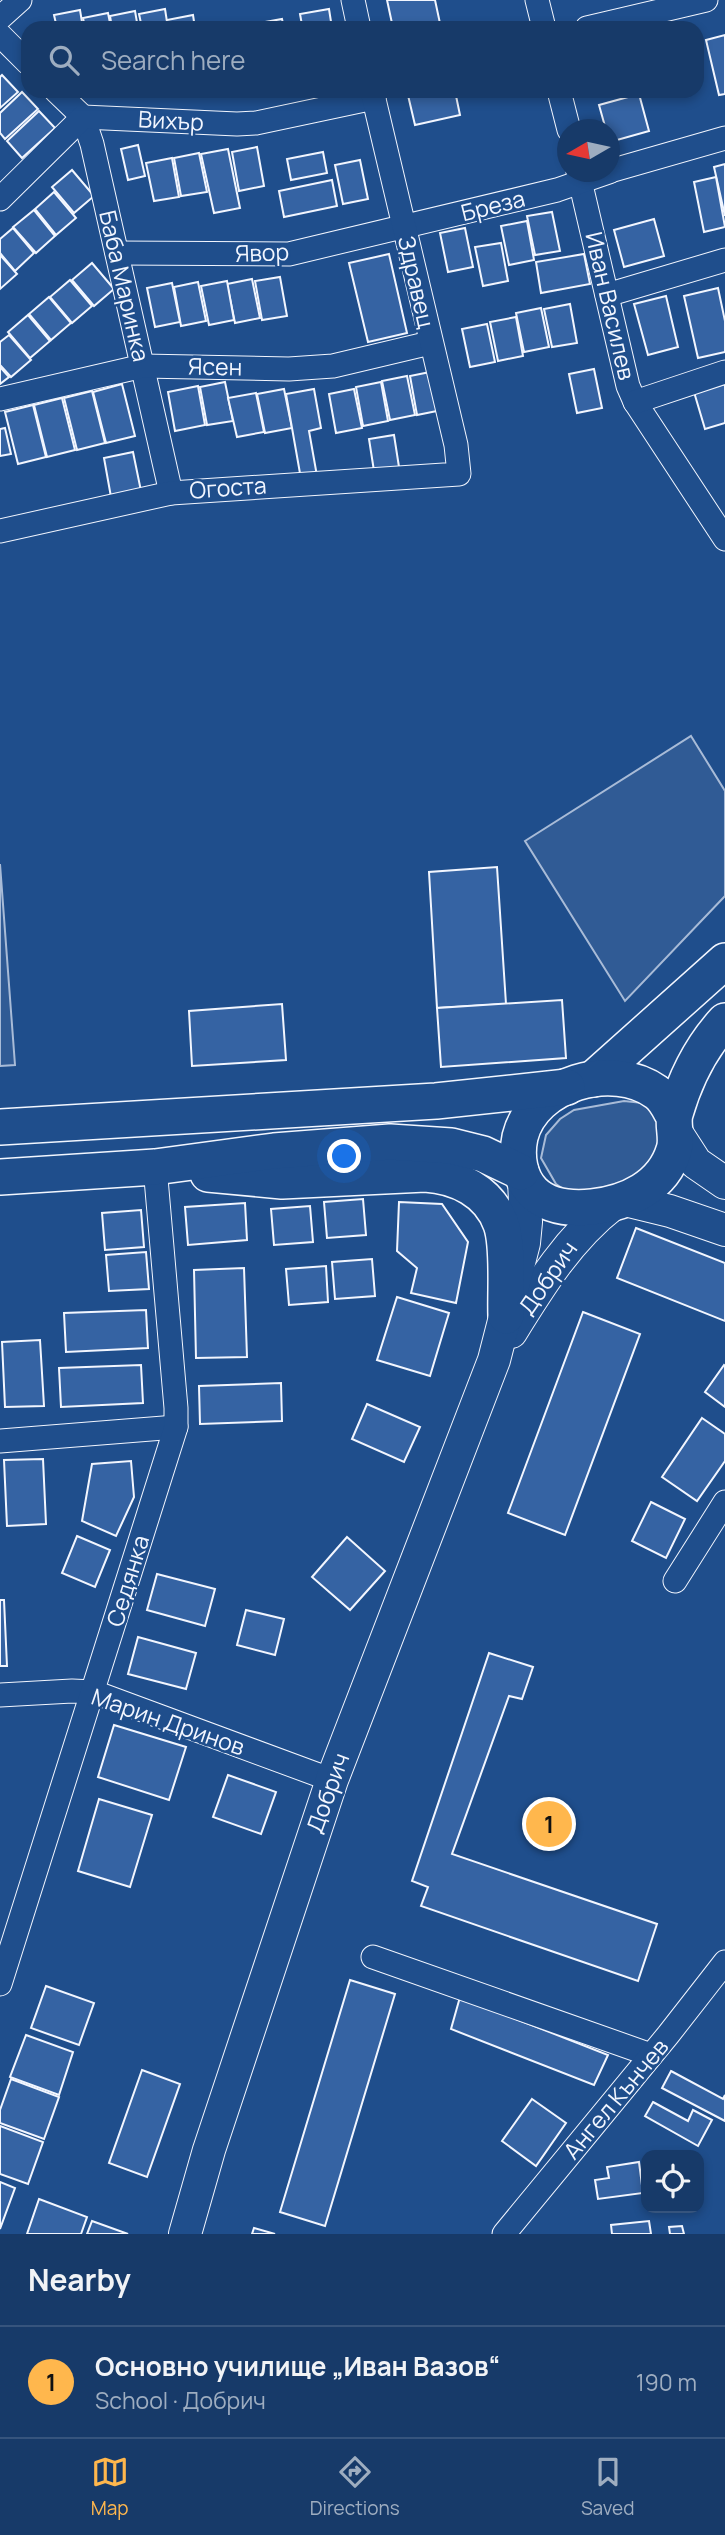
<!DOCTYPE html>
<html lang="en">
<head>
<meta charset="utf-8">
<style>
	:root { --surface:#173a69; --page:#244571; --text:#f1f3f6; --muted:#9eadc0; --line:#36547d; --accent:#ffb74d }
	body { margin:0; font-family:Manrope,sans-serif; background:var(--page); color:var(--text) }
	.controls { position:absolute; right:21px; bottom:21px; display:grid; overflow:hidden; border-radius:14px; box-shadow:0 4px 10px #0003 }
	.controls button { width:63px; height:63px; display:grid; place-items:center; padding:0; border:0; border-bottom:2px solid var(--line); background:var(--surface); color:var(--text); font:35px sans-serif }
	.compass { position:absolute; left:557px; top:119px; width:63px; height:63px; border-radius:50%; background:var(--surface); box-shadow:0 4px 10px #0003; rotate:261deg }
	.you { position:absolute; left:345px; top:1157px; width:24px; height:24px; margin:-18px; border:5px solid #fff; border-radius:50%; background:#1a73e8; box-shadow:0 0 0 10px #1a73e833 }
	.badge { display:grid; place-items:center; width:46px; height:46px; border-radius:50%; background:var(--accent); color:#111; font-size:23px; font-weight:700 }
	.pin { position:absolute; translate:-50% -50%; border:4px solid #fff; box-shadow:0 2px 7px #0006 }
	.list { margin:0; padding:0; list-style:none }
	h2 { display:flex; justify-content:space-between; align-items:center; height:91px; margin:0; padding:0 28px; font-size:30px }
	h2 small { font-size:23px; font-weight:400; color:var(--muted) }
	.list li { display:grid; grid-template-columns:46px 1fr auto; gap:21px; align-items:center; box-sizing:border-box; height:112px; padding:0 28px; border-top:2px solid var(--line) }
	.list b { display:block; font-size:26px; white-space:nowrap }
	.list p { margin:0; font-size:23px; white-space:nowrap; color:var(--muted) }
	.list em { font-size:23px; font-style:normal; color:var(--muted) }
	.icon { flex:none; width:38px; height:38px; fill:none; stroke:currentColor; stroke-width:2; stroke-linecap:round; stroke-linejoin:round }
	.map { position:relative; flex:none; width:725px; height:2234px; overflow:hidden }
	.search { position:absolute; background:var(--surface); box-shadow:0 4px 10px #0003; left:21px; right:21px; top:21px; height:77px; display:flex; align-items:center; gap:18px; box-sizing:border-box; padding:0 24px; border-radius:21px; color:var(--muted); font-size:26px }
	.sheet { height:203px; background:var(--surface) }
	nav { display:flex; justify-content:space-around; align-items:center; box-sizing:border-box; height:98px; border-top:2px solid var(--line); background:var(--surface); font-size:19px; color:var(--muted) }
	nav a { display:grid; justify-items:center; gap:4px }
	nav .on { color:var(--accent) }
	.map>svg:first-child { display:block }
	.built { fill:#305b95; stroke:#a8bbd7; stroke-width:2 }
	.building { fill:#3563a3; stroke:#f2f6ff; stroke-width:2 }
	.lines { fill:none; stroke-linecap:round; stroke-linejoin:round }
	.street-casing { stroke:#f2f6ff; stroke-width:25 }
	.secondary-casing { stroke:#f2f6ff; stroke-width:34 }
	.primary-casing { stroke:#f2f6ff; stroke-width:38 }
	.street { stroke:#1f4e8c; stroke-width:23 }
	.secondary { stroke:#1f4e8c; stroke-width:32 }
	.primary { stroke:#1f4e8c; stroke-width:35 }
	.labels { text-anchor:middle; stroke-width:5; stroke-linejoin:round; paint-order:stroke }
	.street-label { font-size:23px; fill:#f2f6ff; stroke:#1f4e8c }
</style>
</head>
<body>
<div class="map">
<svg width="725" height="2234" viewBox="0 0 725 2234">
	<rect width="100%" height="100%" fill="#1f4e8c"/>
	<g class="built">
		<polygon points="691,736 725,791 725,896 625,1001 525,841"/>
		<polygon points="0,864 15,1065 0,1066"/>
		<polygon points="624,1101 643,1103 659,1116 663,1145 646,1174 619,1191 572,1195 556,1184 541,1158 546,1135 560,1119 574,1110"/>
	</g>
	<g class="building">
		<polygon points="387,0 435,0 441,28 393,28"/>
		<polygon points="165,9 168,28 142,28 139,14"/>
		<polygon points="329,9 332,28 287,28 302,25 300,14"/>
		<polygon points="80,10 83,28 57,28 54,15"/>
		<polygon points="135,11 138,28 112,28 110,16"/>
		<polygon points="108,13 111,28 85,28 83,18"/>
		<polygon points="193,15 195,28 169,28 167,20"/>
		<polygon points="282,19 284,28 238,28 238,27"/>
		<polygon points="725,35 725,94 719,95 706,40"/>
		<polygon points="2,75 18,92 0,108 0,77"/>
		<polygon points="407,91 455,91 460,115 415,125"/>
		<polygon points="598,91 619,91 599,96"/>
		<polygon points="22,92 38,109 5,139 0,133 0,113"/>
		<polygon points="639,94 649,131 610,142 610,130 606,130 599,105"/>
		<polygon points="39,111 55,128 22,158 7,141"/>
		<polygon points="138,145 145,176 128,180 121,149"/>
		<polygon points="257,147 264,186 239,191 232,152"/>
		<polygon points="228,149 240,208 214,213 201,154"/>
		<polygon points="323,152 327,173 291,180 287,159"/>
		<polygon points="199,153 207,192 181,196 174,158"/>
		<polygon points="172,158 179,197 154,201 146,163"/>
		<polygon points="360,160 368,199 343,204 335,165"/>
		<polygon points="725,164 725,216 714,167"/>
		<polygon points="72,170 94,196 74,213 52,187"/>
		<polygon points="716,177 725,227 704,232 694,182"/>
		<polygon points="332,180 337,206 284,217 279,191"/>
		<polygon points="54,192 76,218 56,235 35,209"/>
		<polygon points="34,210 55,236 36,253 13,227"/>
		<polygon points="552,212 560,251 535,255 527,216"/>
		<polygon points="654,219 664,256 624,267 614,230"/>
		<polygon points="527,221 534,260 509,265 501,226"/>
		<polygon points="13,228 34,253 15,271 0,253 0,239"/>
		<polygon points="465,228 473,267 448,272 440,233"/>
		<polygon points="501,243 508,281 483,286 475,247"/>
		<polygon points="389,254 407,333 368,342 349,263"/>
		<polygon points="584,254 590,284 541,293 536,262"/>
		<polygon points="0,255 17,274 0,289"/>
		<polygon points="92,263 114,289 94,306 72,280"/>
		<polygon points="280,277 287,316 262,320 255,281"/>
		<polygon points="252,279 260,318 235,323 227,284"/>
		<polygon points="70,280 92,306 72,323 50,297"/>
		<polygon points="227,281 234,320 209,325 201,286"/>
		<polygon points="198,282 206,321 181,326 174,287"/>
		<polygon points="172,283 180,322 155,327 147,288"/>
		<polygon points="718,288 725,321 725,352 698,358 684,296"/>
		<polygon points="666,296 678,347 648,355 634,304"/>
		<polygon points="49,297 71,323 51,340 29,314"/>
		<polygon points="570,304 577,343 552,347 544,309"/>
		<polygon points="541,308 549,347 524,352 516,313"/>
		<polygon points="28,315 50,341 30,358 8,332"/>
		<polygon points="516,317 523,356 498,361 490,322"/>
		<polygon points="487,324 495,362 470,367 462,329"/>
		<polygon points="9,335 31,360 11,377 0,365 0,342"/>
		<polygon points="0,367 9,377 0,384"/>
		<polygon points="594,369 602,408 577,413 569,374"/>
		<polygon points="435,371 442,410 417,415 410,376"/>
		<polygon points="407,376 415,415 390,420 382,381"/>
		<polygon points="225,382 233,421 207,425 200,387"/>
		<polygon points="381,382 388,421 363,426 356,387"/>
		<polygon points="122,384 135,436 106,443 93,392"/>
		<polygon points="725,384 725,423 705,429 694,392"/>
		<polygon points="198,386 205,425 175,431 168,392"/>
		<polygon points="284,389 292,428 265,433 257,394"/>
		<polygon points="314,389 321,428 309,431 317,476 301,479 286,394"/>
		<polygon points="354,389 362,428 336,433 329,394"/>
		<polygon points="92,391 105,443 77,450 64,398"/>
		<polygon points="256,393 264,432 237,437 228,398"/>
		<polygon points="62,398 75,450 47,457 34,405"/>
		<polygon points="33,405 46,457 18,464 5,412"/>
		<polygon points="5,428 11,454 0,456 0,429"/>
		<polygon points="394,435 399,467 374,471 369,439"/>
		<polygon points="133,452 141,491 111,497 104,458"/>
		<polygon points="497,867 506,1004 437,1008 429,872"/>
		<polygon points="562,1000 566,1058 441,1067 437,1008"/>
		<polygon points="282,1004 286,1060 192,1066 189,1011"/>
		<polygon points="363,1199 366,1235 327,1238 324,1202"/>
		<polygon points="399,1202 442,1204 468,1242 456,1303 411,1293 417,1268 397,1251"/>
		<polygon points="245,1203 247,1240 188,1245 185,1207"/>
		<polygon points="310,1206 313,1242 274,1245 271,1209"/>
		<polygon points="141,1210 144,1247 105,1250 102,1213"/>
		<polygon points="636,1228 725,1263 725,1321 617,1278"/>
		<polygon points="146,1252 149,1289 109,1291 106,1255"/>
		<polygon points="372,1259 375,1296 335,1299 332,1262"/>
		<polygon points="326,1266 328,1302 289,1305 286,1269"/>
		<polygon points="244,1268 247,1357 196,1358 194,1270"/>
		<polygon points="397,1297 449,1313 430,1376 377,1360"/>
		<polygon points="146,1310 148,1348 66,1352 64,1313"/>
		<polygon points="583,1312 640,1334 565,1535 508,1513"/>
		<polygon points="40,1340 44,1406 5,1407 2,1342"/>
		<polygon points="141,1365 143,1403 61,1407 59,1368"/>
		<polygon points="724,1365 725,1366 725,1407 705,1392"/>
		<polygon points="281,1383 282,1421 200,1424 199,1386"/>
		<polygon points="367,1404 420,1427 404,1462 352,1439"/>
		<polygon points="702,1418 725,1434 725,1461 697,1501 662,1477"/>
		<polygon points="43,1459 46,1524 7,1526 4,1460"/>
		<polygon points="131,1461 134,1497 116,1536 82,1521 92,1464"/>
		<polygon points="651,1502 685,1519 666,1558 632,1541"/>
		<polygon points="77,1536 110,1550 95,1587 62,1573"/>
		<polygon points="347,1537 385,1571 350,1610 312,1577"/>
		<polygon points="157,1574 215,1589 205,1626 147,1610"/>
		<polygon points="0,1600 4,1600 7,1666 0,1666"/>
		<polygon points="246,1610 284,1619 275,1655 237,1645"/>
		<polygon points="138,1637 196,1653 186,1689 128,1674"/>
		<polygon points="489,1653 533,1667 522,1699 509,1696 452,1854 657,1924 638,1981 421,1906 428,1887 412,1881"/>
		<polygon points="114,1725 186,1747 169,1800 98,1777"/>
		<polygon points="228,1775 276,1792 261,1834 213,1817"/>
		<polygon points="99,1799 152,1815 130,1887 78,1871"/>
		<polygon points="350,1980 395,1994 325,2226 280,2212"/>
		<polygon points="46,1986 94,2003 79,2045 31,2028"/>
		<polygon points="460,1997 608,2055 594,2085 451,2029"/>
		<polygon points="26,2035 73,2052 59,2095 10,2077"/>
		<polygon points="142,2070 180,2084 147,2177 109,2163"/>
		<polygon points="671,2071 723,2099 725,2095 725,2121 662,2088"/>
		<polygon points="11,2079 59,2097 44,2139 0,2123 0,2110"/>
		<polygon points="532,2099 566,2123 536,2166 502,2141"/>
		<polygon points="653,2102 688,2121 693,2110 712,2120 698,2146 645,2116"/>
		<polygon points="0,2126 43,2142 28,2184 0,2174"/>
		<polygon points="639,2162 643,2193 598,2199 595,2180 609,2178 607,2167"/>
		<polygon points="0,2182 15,2188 0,2229"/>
		<polygon points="39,2199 87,2217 81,2234 27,2234"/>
		<polygon points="92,2221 128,2234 87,2234"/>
		<polygon points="649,2221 651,2234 612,2234 611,2225"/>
		<polygon points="682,2226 684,2234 670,2234 669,2227"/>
		<polygon points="254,2228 275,2234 252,2234"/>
	</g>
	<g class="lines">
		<g class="street-casing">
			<g id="street">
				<polyline points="353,0 359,28"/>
				<polyline points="537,0 544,28"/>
				<polyline points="0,18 20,0"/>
				<polyline points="587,28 706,0"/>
				<polyline points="0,35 28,63"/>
				<polyline points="56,91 83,117 92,144 171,493"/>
				<polyline points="559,91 569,130"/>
				<polyline points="610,171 725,138"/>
				<polyline points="578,172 628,386 635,402 725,539"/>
				<polyline points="0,199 83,117 237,124 256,123 374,98"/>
				<polyline points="117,253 289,254 557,190 609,172"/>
				<polyline points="607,295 725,260"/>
				<polyline points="0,399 143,366 289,369 333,366 430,343"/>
				<polyline points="635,402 725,372"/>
				<polyline points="0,531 171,493 459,474 456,445 372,91"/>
				<polyline points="0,1441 176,1427"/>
				<polyline points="675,1581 725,1502"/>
				<polyline points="0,1695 72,1691 94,1692 332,1780"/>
				<polyline points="373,1957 651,2055"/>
				<polyline points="0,1984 176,1427 176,1408 155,1167"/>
				<polyline points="504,2234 668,2035 725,1962"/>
			</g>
		</g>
		<g class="secondary-casing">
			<g id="secondary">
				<polyline points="676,1132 696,1163 725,1183"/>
				<polyline points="625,1200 670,1211 725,1230"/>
				<path d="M511,1332C540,1285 569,1238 613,1204"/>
				<polyline points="185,2234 209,2150 332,1780 494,1360 524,1243 526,1222 524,1181"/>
			</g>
		</g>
		<g class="primary-casing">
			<g id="primary">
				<polyline points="593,1079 725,961"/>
				<path d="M674,1117C669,1108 665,1098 656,1092C613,1061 533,1083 520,1137C516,1156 519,1178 533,1192C548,1207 571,1209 592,1207C627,1203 663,1187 674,1150C678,1138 672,1125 675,1114C685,1079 700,1048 725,1021"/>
				<polyline points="0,1127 436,1101 567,1087"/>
				<path d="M208,1174L282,1181L425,1174C457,1176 489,1191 501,1224C509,1246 505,1291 506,1316"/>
				<polyline points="0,1177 155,1167 274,1151 390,1142 451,1146 483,1154 521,1172"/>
			</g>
		</g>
		<use href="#street" class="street"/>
		<use href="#secondary" class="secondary"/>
		<use href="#primary" class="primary"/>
	</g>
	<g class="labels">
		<g class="street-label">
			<text transform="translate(171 121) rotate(3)" y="8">Вихър</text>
			<text transform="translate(493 206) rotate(-14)" y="8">Бреза</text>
			<text transform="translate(262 253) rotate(-2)" y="8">Явор</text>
			<text transform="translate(416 282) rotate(77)" y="8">Здравец</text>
			<text transform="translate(124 286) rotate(77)" y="8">Баба Маринка</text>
			<text transform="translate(610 306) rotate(77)" y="8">Иван Василев</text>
			<text transform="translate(215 367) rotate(1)" y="8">Ясен</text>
			<text transform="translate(228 488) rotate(-4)" y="8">Огоста</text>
			<text transform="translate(548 1278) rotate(-55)" y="8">Добрич</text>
			<text transform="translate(128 1581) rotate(-73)" y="8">Седянка</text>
			<text transform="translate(168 1722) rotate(19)" y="8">Марин Дринов</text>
			<text transform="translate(328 1793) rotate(-70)" y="8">Добрич</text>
			<text transform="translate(616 2099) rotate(-50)" y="8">Ангел Кънчев</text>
		</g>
	</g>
</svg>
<div class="controls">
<button><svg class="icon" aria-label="locate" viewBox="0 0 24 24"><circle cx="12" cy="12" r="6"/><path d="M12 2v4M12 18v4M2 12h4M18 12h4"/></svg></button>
</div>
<svg class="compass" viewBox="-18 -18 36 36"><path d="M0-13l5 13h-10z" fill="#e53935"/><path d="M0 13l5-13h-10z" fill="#9eadc0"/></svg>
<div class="you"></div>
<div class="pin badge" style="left:549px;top:1824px">1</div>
<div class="search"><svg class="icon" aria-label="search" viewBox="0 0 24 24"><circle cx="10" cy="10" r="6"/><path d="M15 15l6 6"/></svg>Search here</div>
</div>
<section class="sheet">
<h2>Nearby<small></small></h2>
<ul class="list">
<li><span class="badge">1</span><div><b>Основно училище „Иван Вазов“</b><p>School · Добрич</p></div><em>190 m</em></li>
</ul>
</section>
<nav>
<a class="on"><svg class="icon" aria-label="map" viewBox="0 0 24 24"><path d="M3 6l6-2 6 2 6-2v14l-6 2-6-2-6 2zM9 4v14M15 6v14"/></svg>Map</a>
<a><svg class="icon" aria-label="directions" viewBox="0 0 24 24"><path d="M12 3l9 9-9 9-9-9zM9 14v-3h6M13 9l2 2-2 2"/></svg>Directions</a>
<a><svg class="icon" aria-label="saved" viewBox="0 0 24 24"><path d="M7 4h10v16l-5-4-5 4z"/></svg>Saved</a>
</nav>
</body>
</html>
